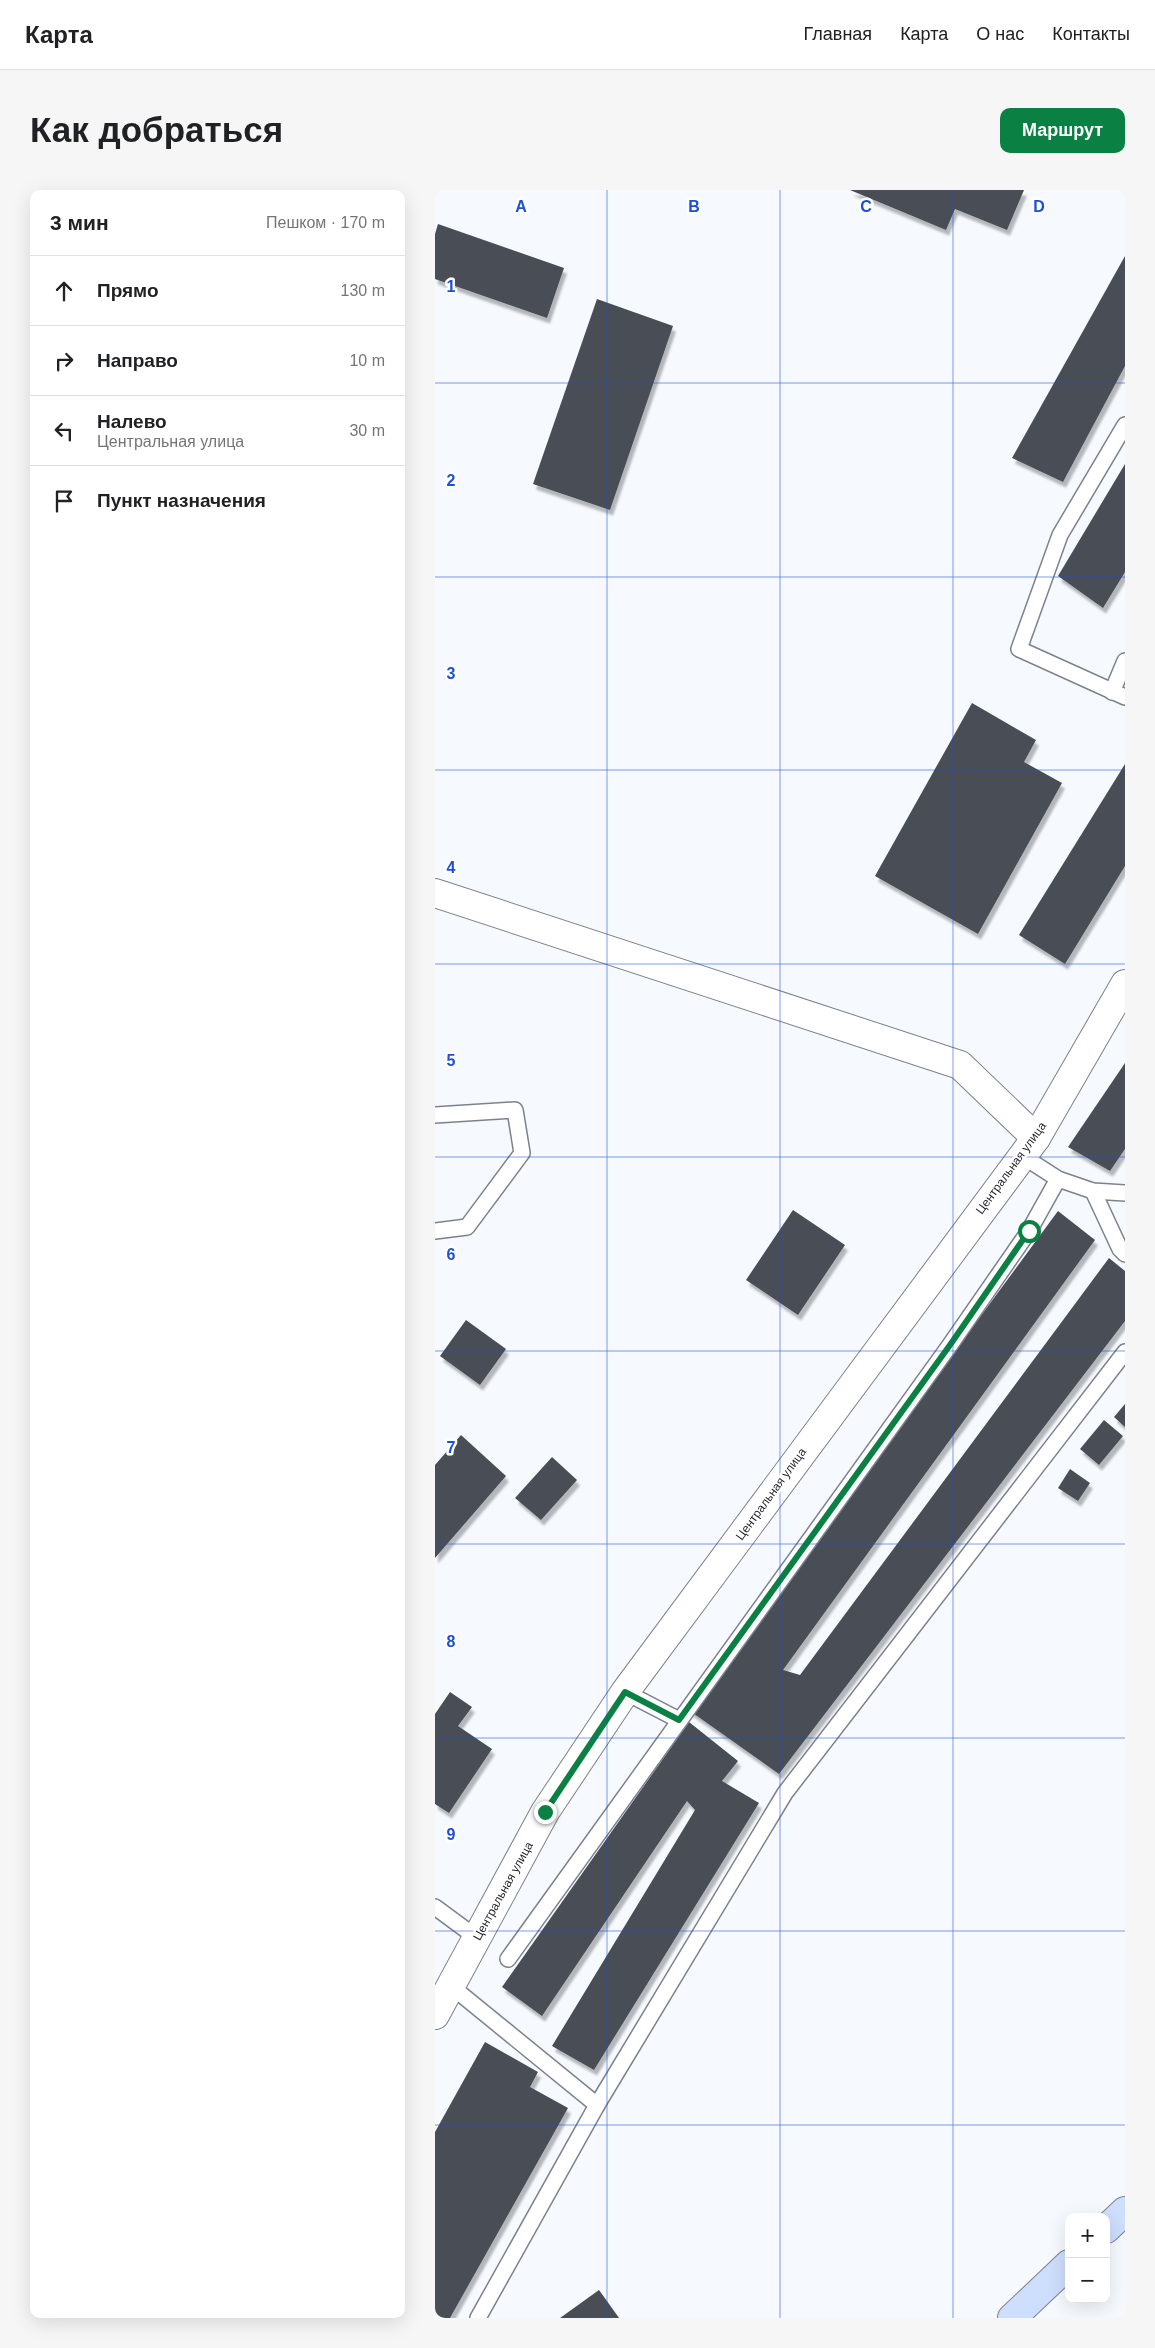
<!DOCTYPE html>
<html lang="ru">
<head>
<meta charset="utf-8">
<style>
	:root { --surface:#fff; --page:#f6f6f6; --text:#202124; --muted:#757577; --line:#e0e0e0; --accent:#0b8043 }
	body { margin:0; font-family:Helvetica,sans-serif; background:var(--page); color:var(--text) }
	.controls { position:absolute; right:15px; bottom:15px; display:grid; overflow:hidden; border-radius:10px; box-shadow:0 5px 20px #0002 }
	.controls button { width:45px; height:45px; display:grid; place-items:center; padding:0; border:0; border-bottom:1px solid var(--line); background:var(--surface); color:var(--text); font:25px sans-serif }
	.stop { position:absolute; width:15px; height:15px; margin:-11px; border:4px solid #0b8043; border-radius:50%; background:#fff }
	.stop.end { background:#0b8043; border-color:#fff; box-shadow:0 1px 5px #0008 }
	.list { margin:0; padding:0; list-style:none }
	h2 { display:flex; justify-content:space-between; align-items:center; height:65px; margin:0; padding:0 20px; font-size:21px }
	h2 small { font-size:16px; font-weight:400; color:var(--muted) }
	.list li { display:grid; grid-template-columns:32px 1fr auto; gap:15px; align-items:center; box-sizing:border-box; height:70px; padding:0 20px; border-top:1px solid var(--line) }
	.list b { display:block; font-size:19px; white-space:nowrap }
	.list p { margin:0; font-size:16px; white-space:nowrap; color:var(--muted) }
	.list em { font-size:16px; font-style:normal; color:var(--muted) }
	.icon { flex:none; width:28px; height:28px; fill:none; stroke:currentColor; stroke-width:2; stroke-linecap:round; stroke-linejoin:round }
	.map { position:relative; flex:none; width:690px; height:2128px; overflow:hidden; border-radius:10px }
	header { display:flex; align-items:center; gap:30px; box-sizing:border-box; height:70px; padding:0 25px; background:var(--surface); border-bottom:1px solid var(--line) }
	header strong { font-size:24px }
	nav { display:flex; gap:28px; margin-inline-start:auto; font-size:18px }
	.intro { display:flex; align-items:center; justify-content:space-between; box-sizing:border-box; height:120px; padding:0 30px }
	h1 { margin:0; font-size:35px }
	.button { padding:12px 22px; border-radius:10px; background:var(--accent); color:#fff; font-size:18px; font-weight:700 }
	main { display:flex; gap:30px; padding:0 30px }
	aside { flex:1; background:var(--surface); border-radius:10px; box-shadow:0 5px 20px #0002 }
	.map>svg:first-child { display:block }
	.building { fill:#484d57; filter:url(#shadow) }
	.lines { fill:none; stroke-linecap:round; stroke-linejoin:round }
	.service-casing { stroke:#7c828d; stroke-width:18 }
	.minor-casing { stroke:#7c828d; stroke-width:30 }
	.secondary-casing { stroke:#7c828d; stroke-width:30 }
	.service { stroke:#fff; stroke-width:15 }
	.minor { stroke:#fff; stroke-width:28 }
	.secondary { stroke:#cedefd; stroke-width:28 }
	.route { stroke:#0b8043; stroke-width:6 }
	.grid { fill:none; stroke:#1d4ed8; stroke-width:1; stroke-opacity:0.55 }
	.labels { text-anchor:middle; stroke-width:5; stroke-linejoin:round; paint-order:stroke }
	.street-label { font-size:12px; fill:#1f2126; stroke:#fff }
	.grid-label { font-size:16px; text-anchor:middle; font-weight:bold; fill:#1d4ed8; stroke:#fff; stroke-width:5; stroke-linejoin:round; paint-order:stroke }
</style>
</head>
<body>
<header>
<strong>Карта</strong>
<nav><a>Главная</a><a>Карта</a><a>О нас</a><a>Контакты</a></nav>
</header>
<div class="intro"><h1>Как добраться</h1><a class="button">Маршрут</a></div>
<main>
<aside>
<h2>3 мин<small>Пешком · 170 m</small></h2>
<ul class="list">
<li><svg class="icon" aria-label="ahead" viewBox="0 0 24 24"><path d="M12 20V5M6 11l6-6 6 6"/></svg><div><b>Прямо</b></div><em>130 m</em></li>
<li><svg class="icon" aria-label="right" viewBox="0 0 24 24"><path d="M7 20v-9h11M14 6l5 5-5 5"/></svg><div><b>Направо</b></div><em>10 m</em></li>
<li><svg class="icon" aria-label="left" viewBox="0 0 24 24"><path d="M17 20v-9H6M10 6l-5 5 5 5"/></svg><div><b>Налево</b><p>Центральная улица</p></div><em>30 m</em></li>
<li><svg class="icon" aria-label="arrive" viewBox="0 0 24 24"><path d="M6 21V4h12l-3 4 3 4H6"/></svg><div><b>Пункт назначения</b></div></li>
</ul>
</aside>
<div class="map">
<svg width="690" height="2128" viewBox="0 0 690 2128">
	<defs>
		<filter id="shadow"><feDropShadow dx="3" dy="5.5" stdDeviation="1" flood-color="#0004"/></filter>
	</defs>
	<rect width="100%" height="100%" fill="#f6f9fe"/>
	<g class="building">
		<polygon points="415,0 589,0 572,40 520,19 511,40"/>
		<polygon points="3,34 129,78 112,128 0,89 0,44"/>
		<polygon points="690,66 690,176 628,292 577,268"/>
		<polygon points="162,109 238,136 175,320 98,294"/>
		<polygon points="690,274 690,382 668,418 623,386"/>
		<polygon points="537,513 601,550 589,572 627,593 543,744 440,686"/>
		<polygon points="690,574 690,676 630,774 584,745"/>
		<polygon points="690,873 690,959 675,981 633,957"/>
		<polygon points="358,1020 410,1055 363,1125 311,1090"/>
		<polygon points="623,1021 660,1050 348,1480 365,1485 674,1068 690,1081 690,1131 344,1584 255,1521"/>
		<polygon points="31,1130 71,1159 45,1195 5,1166"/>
		<polygon points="690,1214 690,1237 679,1227"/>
		<polygon points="669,1230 688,1246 664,1275 645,1259"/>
		<polygon points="26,1245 71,1286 0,1368 0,1275"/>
		<polygon points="117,1267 142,1290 106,1330 80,1308"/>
		<polygon points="635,1279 655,1293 643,1311 623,1298"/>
		<polygon points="15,1502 37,1517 23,1536 57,1559 14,1623 0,1614 0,1524"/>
		<polygon points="254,1532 303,1571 287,1591 324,1613 159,1880 117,1856 260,1620 252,1611 107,1826 67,1797"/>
		<polygon points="50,1852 103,1882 95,1897 133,1918 15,2128 6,2128 0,2124 0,1942"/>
		<polygon points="164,2100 184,2128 125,2128"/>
	</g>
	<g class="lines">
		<g class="service-casing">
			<g id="service">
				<polyline points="690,235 625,345 584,459 690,507"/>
				<polyline points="677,502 690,471"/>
				<polyline points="0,925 80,920 87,963 32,1037 0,1041"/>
				<polyline points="586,965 623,989 658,1001 690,1003"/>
				<polyline points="658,1001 685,1059 690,1064"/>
				<polyline points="190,1502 244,1530"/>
				<polyline points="0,1717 42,1748"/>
				<polyline points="73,1769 515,1155 594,1041 623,989"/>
				<polyline points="16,1796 162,1915 43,2128"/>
				<polyline points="162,1915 350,1603 690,1162"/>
			</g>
		</g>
		<g class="minor-casing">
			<g id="minor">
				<polyline points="0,703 525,875 601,948"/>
				<polyline points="0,1825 110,1622 190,1502 601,948 690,794"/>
			</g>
		</g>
		<g class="secondary-casing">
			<g id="secondary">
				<polyline points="671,2039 690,2021"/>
				<polyline points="577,2128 634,2074"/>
			</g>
		</g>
		<use href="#service" class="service"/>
		<use href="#minor" class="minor"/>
		<use href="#secondary" class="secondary"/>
	</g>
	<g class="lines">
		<polyline class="route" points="110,1622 190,1502 244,1530 515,1155 594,1041"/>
	</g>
	<path class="grid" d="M172,0V2128M345,0V2128M518,0V2128M0,193H690M0,387H690M0,580H690M0,774H690M0,967H690M0,1161H690M0,1354H690M0,1548H690M0,1741H690M0,1935H690"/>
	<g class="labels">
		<g class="street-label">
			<text transform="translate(576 978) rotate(-54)" y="4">Центральная улица</text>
			<text transform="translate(336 1304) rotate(-54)" y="4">Центральная улица</text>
			<text transform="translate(68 1701) rotate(-61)" y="4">Центральная улица</text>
		</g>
	</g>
	<g class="grid-label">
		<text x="86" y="22">A</text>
		<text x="259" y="22">B</text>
		<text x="431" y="22">C</text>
		<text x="604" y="22">D</text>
		<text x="16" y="102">1</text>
		<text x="16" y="296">2</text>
		<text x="16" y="489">3</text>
		<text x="16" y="683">4</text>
		<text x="16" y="876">5</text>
		<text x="16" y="1070">6</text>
		<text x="16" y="1263">7</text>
		<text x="16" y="1457">8</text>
		<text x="16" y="1650">9</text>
	</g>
</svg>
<div class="controls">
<button>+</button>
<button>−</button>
</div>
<div class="stop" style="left:594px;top:1041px"></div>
<div class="stop end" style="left:110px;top:1622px"></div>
</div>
</main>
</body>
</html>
